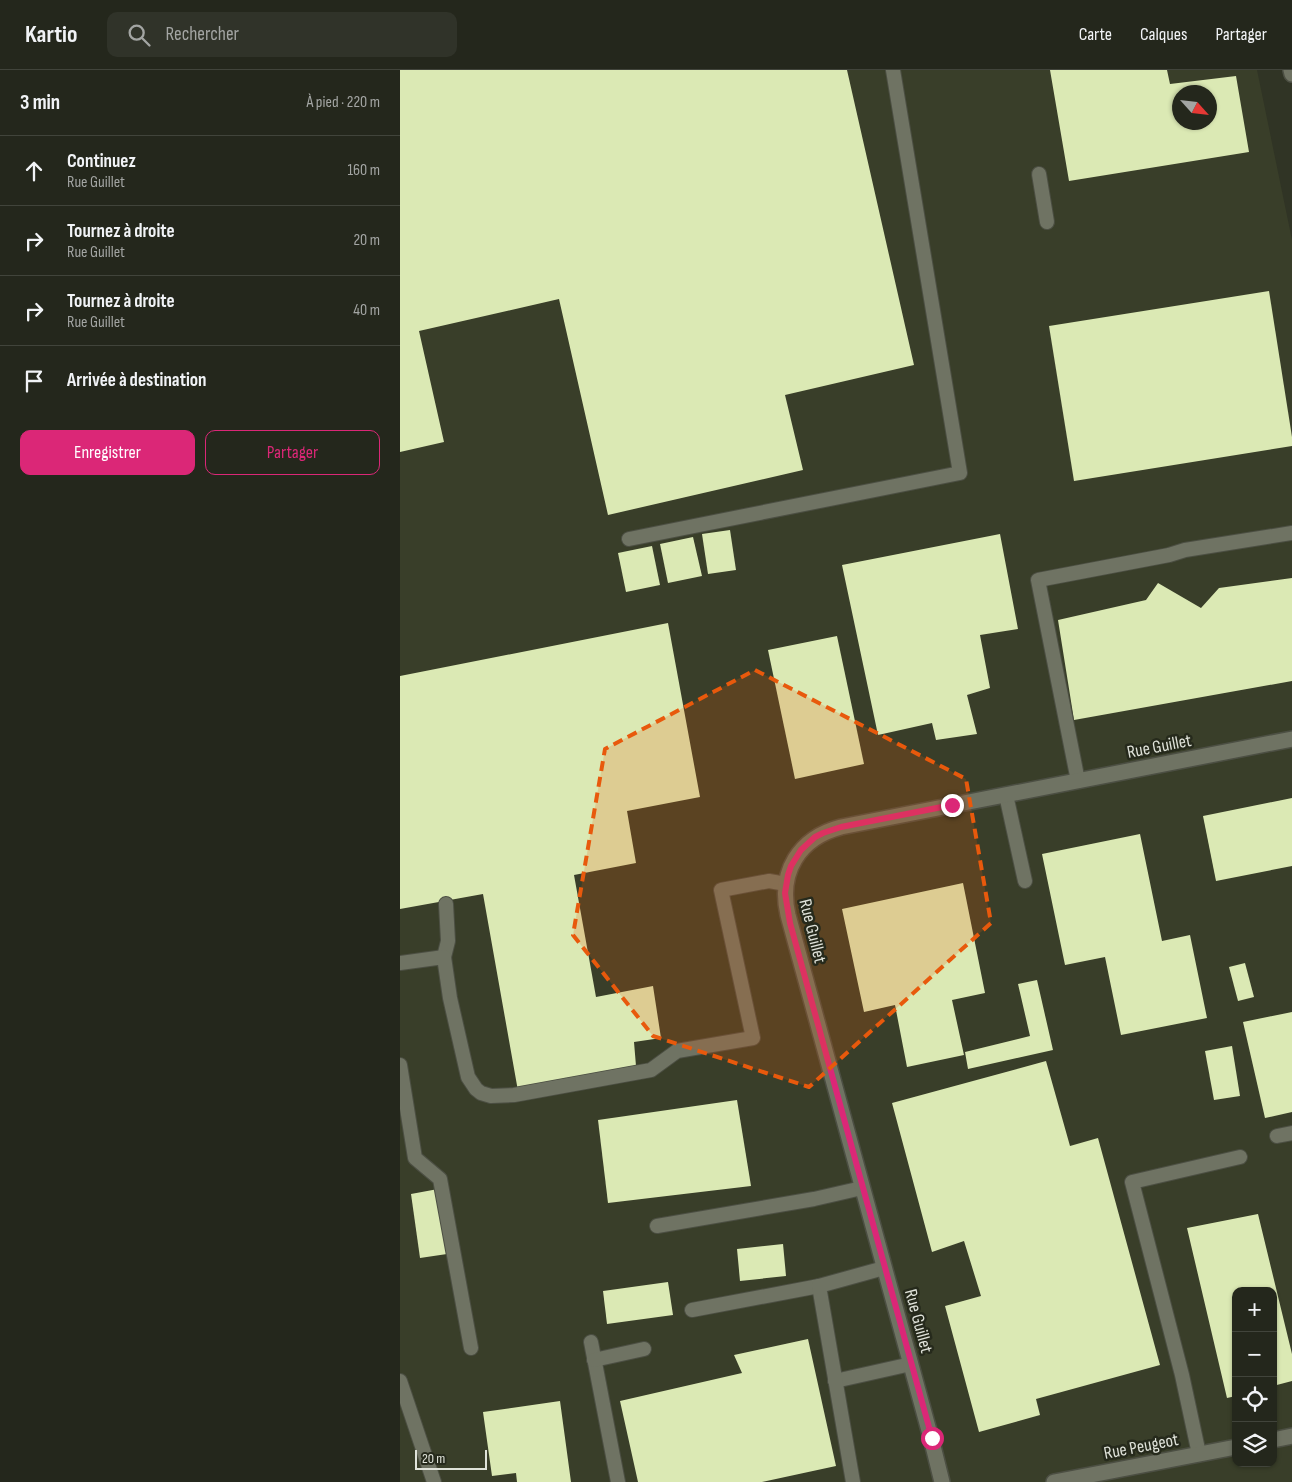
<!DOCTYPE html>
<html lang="fr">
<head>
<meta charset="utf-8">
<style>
	:root { --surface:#24271c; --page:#303329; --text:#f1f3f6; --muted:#a3a5a3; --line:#41443b; --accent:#db2777 }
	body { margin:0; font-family:"Sofia Sans Condensed",sans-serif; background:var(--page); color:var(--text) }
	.controls { position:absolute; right:15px; bottom:15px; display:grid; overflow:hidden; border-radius:10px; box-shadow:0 1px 4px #0004 }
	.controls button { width:45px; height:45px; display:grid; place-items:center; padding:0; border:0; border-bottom:1px solid var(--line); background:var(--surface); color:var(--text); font:25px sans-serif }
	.compass { position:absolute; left:772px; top:15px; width:45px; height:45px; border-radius:50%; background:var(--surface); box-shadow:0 1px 4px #0004; rotate:117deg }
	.scale { position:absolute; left:15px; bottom:12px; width:72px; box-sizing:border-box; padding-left:5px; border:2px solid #e0e3da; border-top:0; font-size:14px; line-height:18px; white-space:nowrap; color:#e0e3da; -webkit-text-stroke:4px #262a1c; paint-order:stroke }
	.stop { position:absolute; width:15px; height:15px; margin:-11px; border:4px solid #db2777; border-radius:50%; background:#fff }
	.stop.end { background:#db2777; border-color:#fff; box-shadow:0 1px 5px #0008 }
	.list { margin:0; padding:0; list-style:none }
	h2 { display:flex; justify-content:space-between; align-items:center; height:65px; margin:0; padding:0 20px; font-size:21px }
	h2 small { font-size:16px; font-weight:400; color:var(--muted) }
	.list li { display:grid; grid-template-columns:32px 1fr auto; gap:15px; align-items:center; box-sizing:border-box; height:70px; padding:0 20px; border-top:1px solid var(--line) }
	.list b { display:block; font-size:19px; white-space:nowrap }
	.list p { margin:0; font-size:16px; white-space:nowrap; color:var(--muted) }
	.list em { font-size:16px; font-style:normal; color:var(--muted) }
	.actions { display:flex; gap:10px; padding:15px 20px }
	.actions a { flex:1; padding:11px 0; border:1px solid var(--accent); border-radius:10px; text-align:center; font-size:18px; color:var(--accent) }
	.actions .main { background:var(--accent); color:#fff }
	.icon { flex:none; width:28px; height:28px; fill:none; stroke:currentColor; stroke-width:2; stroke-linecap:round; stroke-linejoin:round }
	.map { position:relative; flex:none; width:892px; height:1412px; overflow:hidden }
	header { display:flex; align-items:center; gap:30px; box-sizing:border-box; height:70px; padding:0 25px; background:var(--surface); border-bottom:1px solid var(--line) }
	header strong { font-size:24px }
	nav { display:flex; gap:28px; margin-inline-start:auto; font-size:18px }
	.search { width:350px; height:45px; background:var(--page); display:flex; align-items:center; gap:12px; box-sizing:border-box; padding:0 18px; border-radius:10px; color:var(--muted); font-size:19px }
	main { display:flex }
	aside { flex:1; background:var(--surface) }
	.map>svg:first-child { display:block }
	.built { fill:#393e29; fill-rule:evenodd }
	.building { fill:#dbe9b4; fill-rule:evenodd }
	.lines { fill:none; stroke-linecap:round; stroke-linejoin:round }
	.lane-casing { stroke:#4c4f43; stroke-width:16 }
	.street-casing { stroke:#4c4f43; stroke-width:18 }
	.lane { stroke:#6f7363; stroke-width:14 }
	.street { stroke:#6f7363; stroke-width:15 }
	.route { stroke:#db2777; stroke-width:6 }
	.marked { fill:#e8590c; fill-opacity:0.2; stroke:#e8590c; stroke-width:4; stroke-dasharray:10 6; stroke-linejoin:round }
	.labels { text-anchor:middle; stroke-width:5; stroke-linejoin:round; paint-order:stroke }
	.street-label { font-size:18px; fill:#e0e3da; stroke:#262a1c }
</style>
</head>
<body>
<header>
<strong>Kartio</strong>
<div class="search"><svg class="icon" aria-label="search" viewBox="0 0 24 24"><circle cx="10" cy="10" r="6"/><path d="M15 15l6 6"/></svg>Rechercher</div>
<nav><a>Carte</a><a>Calques</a><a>Partager</a></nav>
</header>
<main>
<aside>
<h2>3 min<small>À pied · 220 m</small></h2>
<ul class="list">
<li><svg class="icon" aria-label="ahead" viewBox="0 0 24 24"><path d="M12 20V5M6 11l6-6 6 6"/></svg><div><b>Continuez</b><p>Rue Guillet</p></div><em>160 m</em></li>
<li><svg class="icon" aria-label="right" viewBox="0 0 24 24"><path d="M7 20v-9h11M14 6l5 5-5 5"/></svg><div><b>Tournez à droite</b><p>Rue Guillet</p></div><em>20 m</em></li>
<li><svg class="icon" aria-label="right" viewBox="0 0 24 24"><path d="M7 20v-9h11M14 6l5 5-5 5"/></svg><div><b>Tournez à droite</b><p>Rue Guillet</p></div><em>40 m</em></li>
<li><svg class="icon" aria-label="arrive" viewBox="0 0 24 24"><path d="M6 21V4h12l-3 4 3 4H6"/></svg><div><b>Arrivée à destination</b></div></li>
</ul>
<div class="actions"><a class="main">Enregistrer</a><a>Partager</a></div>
</aside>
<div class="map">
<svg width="892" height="1412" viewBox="0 0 892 1412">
	<rect width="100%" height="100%" fill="#303425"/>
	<path class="built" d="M0,0H857L892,170V1412H0ZM779,22H809V52H779ZM836,1221H873V1393H836Z"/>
	<g class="building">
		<polygon points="0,0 447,0 514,295 385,325 403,400 208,445 159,229 19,261 44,372 0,382"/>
		<path d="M650,0H767L770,14L836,6L849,82L669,111ZM779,22H809V52H779Z"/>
		<polygon points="869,221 892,367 892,376 674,411 649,256"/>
		<polygon points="330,460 336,500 308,504 302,464"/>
		<polygon points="600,464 618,559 580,565 590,618 567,625 577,664 536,670 532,653 478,665 442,495"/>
		<polygon points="293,467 302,506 268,513 260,474"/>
		<polygon points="252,476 260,515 226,522 218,483"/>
		<polygon points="892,508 892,611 674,650 658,550 746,530 758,513 801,538 819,518"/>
		<polygon points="268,553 300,727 227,741 236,793 174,805 196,927 253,916 261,968 234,972 236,996 118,1021 83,824 0,839 0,606"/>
		<polygon points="437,566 464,694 395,709 368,580"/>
		<polygon points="892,728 892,796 816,811 803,746"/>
		<polygon points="740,764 762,871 790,865 807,948 721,965 705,887 665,895 642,784"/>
		<polygon points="563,813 585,923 552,930 564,985 507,997 495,935 464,942 442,839"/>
		<polygon points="845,893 854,927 838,931 829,897"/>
		<polygon points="637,910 653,980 568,999 565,982 630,966 618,914"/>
		<polygon points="892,942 892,1042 865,1048 843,952"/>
		<polygon points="832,976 840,1026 814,1030 805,981"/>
		<polygon points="646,991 670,1076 698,1068 760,1295 636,1329 640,1345 579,1362 545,1236 581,1226 564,1171 532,1182 492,1033"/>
		<polygon points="337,1030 351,1116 208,1133 198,1050"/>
		<polygon points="38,1119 47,1184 20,1188 11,1124"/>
		<polygon points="858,1144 892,1284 892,1311 873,1316 873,1221 836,1221 836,1326 827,1328 787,1158"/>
		<polygon points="383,1174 386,1206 340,1211 337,1179"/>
		<polygon points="268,1212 273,1245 207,1254 203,1221"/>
		<polygon points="408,1269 436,1396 362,1412 238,1412 220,1331 342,1303 334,1285"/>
		<polygon points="160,1331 171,1412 117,1412 116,1403 92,1406 83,1342"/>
	</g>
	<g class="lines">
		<g class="lane-casing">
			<g id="lane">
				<polyline points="639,104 647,152"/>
				<polyline points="229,469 560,403 493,0"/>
				<polyline points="678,711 638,510 769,485 785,480 892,463"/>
				<polyline points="606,725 625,811"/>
				<polyline points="44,887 48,871 46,834"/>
				<polyline points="0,893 44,887 50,928 68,1007 76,1019 81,1023 91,1026 114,1025 251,1000 277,981 353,968 321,820 369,811 386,814"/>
				<polyline points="0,995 15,1088 40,1109 71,1278"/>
				<polyline points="877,1066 892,1063"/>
				<polyline points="257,1156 414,1129 462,1118"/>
				<polyline points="292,1240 419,1216"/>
				<polyline points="191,1272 218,1412"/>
				<polyline points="194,1290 244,1279"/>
				<polyline points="0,1311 34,1412"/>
				<polyline points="435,1311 511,1294"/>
				<polyline points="799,1384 782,1305 732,1112 840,1087"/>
				<polyline points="453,1412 419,1216 484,1198"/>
			</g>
		</g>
		<g class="street-casing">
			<g id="street">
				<polyline points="891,0 892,4"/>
				<polyline points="873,1370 892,1366"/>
				<path d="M542,1412L531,1368L388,845C378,802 399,768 441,757L892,669"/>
				<polyline points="654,1412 836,1377"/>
			</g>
		</g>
		<use href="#lane" class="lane"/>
		<use href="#street" class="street"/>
	</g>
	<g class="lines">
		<polyline class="route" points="532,1368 390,853 385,823 388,805 391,796 401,780 415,767 423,763 441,757 552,735"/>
	</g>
	<path class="marked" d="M355,600L566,709L591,853L409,1017L253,966L173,865L205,679Z"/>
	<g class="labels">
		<g class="street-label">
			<text transform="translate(759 676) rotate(-11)" y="6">Rue Guillet</text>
			<text transform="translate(413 861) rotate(76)" y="6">Rue Guillet</text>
			<text transform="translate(519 1251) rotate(75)" y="6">Rue Guillet</text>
			<text transform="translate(741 1376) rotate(-11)" y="6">Rue Peugeot</text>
		</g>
	</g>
</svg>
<div class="controls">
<button>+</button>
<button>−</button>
<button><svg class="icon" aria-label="locate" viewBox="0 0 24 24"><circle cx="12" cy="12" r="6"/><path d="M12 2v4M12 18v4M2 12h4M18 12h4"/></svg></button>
<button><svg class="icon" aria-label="layers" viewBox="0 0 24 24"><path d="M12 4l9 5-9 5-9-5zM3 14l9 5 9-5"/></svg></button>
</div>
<svg class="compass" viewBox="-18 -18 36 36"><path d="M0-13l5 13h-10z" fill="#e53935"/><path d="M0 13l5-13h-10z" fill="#a3a5a3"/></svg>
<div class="scale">20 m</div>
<div class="stop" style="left:532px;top:1368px"></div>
<div class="stop end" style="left:552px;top:735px"></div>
</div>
</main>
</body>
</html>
